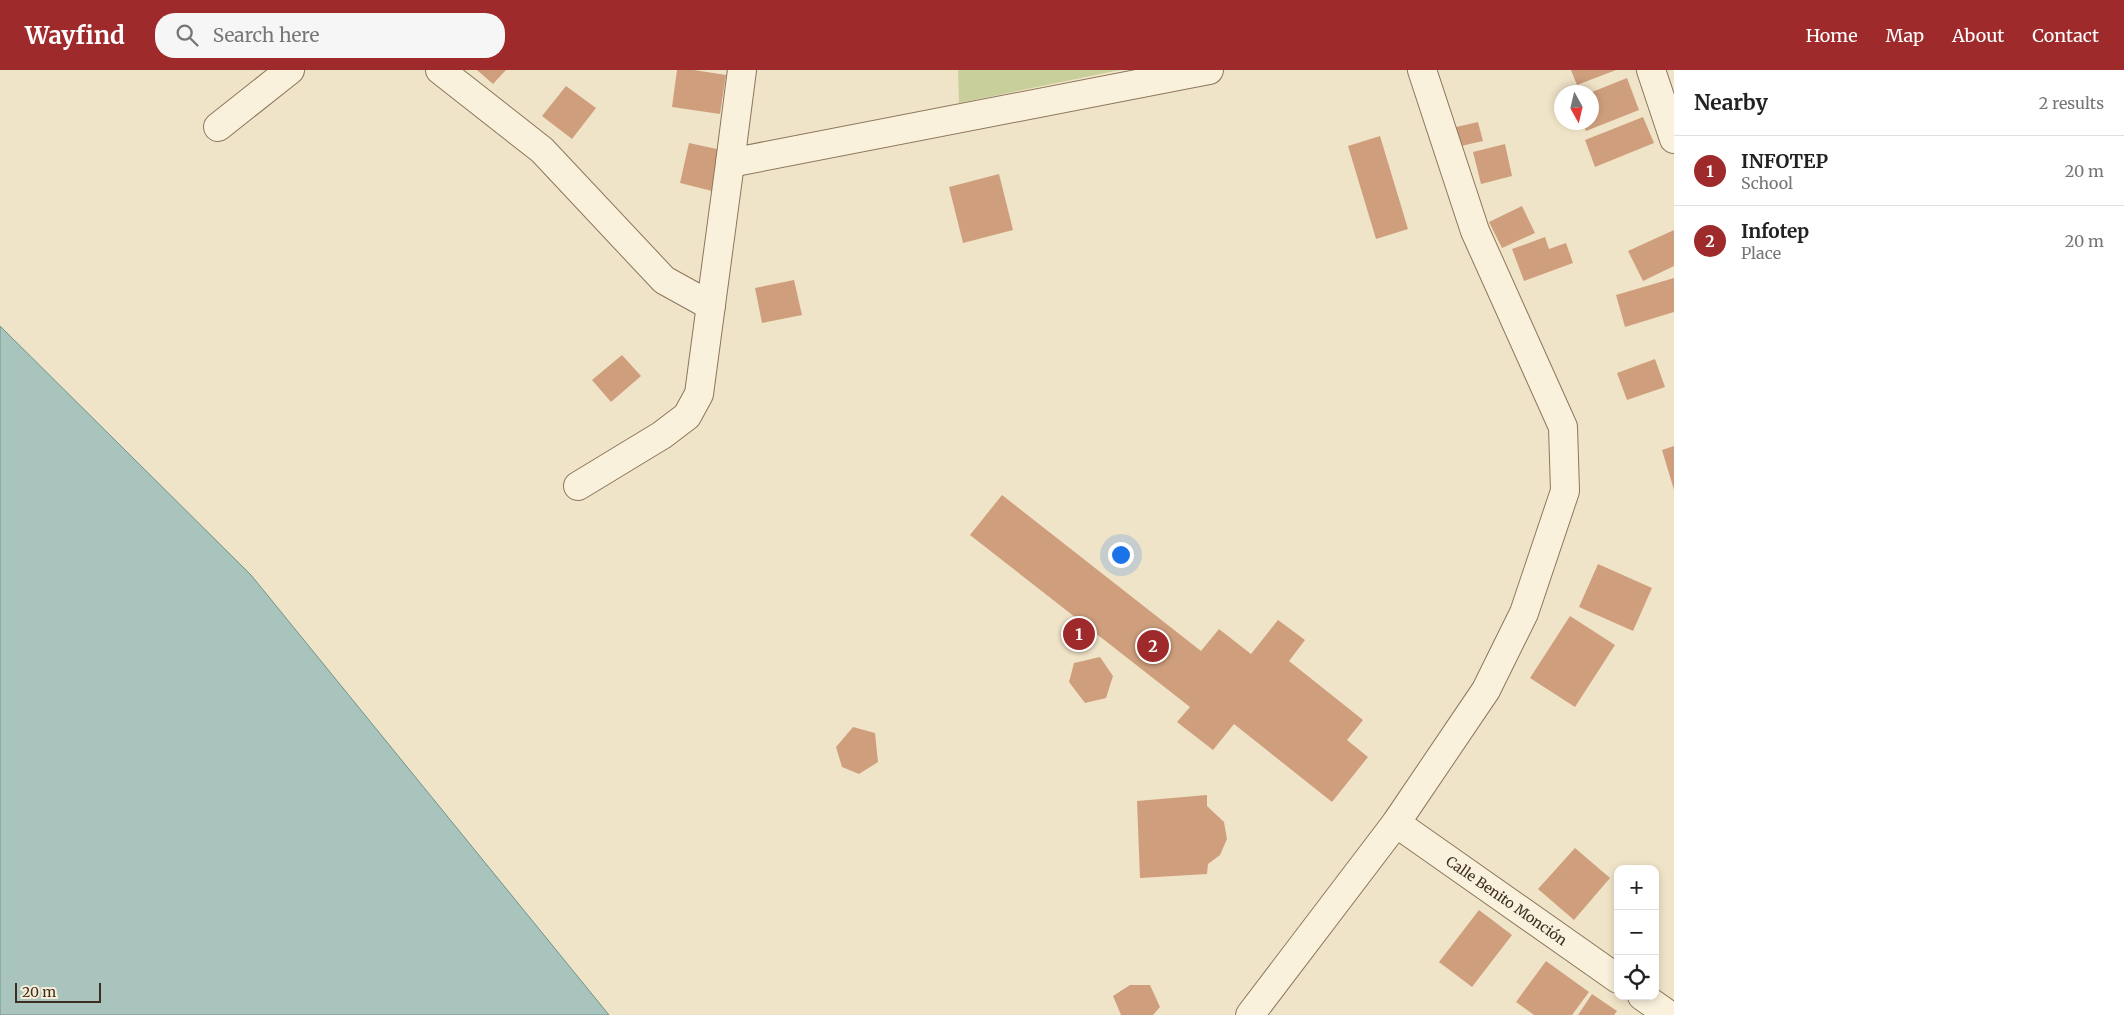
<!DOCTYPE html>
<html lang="en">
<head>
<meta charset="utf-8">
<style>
	:root { --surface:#fff; --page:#f6f6f6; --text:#222; --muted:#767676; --line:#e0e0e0; --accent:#9e2a2b }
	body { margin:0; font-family:Merriweather,serif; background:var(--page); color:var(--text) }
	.controls { position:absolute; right:15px; bottom:15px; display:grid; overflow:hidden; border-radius:10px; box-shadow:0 2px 8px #0003 }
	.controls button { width:45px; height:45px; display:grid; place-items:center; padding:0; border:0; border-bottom:1px solid var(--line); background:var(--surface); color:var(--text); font:25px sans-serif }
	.compass { position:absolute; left:1554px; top:15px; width:45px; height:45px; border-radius:50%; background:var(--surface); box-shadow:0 2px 8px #0003; rotate:172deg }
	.scale { position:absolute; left:15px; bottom:12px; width:86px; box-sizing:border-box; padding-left:5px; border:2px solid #3d2e20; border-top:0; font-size:14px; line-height:18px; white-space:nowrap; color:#3d2e20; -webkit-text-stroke:4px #f7eed8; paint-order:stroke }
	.you { position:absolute; left:1120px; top:484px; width:18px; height:18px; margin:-12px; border:4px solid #fff; border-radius:50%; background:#1a73e8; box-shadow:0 0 0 8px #1a73e833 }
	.badge { display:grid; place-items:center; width:32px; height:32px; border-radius:50%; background:var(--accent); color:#fff; font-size:16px; font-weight:700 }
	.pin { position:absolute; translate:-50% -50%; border:2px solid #fff; box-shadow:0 1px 5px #0006 }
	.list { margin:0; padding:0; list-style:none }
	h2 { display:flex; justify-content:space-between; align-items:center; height:65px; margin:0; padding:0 20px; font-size:21px }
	h2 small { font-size:16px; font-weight:400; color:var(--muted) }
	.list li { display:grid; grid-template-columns:32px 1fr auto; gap:15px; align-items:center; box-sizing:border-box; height:70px; padding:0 20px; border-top:1px solid var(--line) }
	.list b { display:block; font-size:19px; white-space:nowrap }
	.list p { margin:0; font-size:16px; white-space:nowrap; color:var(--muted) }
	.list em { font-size:16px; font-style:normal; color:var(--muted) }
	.icon { flex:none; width:28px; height:28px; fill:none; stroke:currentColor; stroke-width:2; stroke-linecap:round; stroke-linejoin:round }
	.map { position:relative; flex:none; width:1674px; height:945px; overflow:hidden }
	header { display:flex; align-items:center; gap:30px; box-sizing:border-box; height:70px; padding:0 25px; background:var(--accent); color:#fff }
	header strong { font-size:24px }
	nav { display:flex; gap:28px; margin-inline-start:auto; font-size:18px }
	.search { width:350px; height:45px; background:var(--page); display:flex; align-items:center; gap:12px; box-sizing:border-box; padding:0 18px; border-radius:20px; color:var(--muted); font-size:19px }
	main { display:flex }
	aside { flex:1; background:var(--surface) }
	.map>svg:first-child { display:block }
	.green { fill:#c9cf9b }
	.water { fill:#a9c4bc; stroke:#6f938a }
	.building { fill:#cf9f7d }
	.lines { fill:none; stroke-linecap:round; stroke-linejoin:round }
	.minor-casing { stroke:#8d765c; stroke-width:30 }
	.minor { stroke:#faf1dc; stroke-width:28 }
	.labels { text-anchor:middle; stroke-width:4.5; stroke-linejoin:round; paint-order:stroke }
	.street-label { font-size:14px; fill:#3d2e20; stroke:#f7eed8 }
</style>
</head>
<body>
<header>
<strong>Wayfind</strong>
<div class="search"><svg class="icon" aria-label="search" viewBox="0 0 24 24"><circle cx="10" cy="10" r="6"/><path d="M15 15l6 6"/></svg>Search here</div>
<nav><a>Home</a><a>Map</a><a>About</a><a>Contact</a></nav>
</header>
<main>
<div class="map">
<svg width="1674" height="945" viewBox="0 0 1674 945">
	<rect width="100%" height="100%" fill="#f0e4c8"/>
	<polygon class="green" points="958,0 1120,0 959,33"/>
	<polygon class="water" points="0,256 251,505 609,945 0,945"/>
	<g class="building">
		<polygon points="477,0 506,0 493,14"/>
		<polygon points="677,0 694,0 726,5 720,44 672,37"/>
		<polygon points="1571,0 1616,0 1577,15"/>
		<polygon points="1627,8 1639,40 1586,61 1582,52 1592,52 1592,22"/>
		<polygon points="566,16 596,38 572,69 542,46"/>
		<polygon points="1643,47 1654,73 1595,97 1585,70"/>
		<polygon points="1478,52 1483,71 1461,76 1456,57"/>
		<polygon points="1380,66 1408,159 1376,169 1348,76"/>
		<polygon points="689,73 726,81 716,122 680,113"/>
		<polygon points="1505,74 1512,106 1481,114 1473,82"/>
		<polygon points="999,104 1013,160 963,173 949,117"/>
		<polygon points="1522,136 1535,163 1502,178 1489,152"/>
		<polygon points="1674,160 1674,196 1643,211 1628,181"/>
		<polygon points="1545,167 1549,179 1566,173 1573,193 1524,211 1512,179"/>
		<polygon points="1674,208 1674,242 1625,257 1616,225"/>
		<polygon points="794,210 802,245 762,253 755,218"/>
		<polygon points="622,285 641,306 611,332 592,310"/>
		<polygon points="1655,289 1665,317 1627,330 1617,303"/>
		<polygon points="1674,376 1674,420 1662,380"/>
		<polygon points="1002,425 1201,581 1219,559 1251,584 1278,550 1305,570 1289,591 1363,650 1347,670 1368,687 1332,732 1234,654 1213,680 1177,652 1190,637 970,465"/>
		<polygon points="1598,494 1652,518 1633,561 1579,537"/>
		<polygon points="1570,546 1615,575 1575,637 1530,608"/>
		<polygon points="1100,587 1113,606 1106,628 1085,633 1069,612 1074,593"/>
		<polygon points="853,657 875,663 878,692 859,704 842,697 836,677"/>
		<polygon points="1207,725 1207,736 1224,752 1227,769 1220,785 1208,794 1207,804 1140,808 1137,731"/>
		<polygon points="1575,778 1610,808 1574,850 1538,819"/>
		<polygon points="1479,840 1512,865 1472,917 1439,892"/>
		<polygon points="1546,891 1589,922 1572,945 1534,945 1516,932"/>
		<polygon points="1130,915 1150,915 1160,937 1153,945 1121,945 1113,926"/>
		<polygon points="1592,924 1617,941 1614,945 1578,945"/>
	</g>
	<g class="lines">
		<g class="minor-casing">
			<g id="minor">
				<polyline points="440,0 542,80 664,210 711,236"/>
				<polyline points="742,0 730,93 1209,0"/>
				<polyline points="1651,0 1674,69"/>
				<polyline points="218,57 290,0"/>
				<polyline points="578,416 662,365 687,346 699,324 730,93"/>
				<path id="s1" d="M1396,753L1618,909"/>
				<polyline points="1642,926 1669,945"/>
				<polyline points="1250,945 1396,753 1486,620 1524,543 1565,421 1563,357 1475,161 1422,0"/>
			</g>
		</g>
		<use href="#minor" class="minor"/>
	</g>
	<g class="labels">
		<g class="street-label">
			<text dy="5" stroke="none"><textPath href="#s1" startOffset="135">Calle Benito Monción</textPath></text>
		</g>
	</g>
</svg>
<div class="controls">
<button>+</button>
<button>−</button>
<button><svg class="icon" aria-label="locate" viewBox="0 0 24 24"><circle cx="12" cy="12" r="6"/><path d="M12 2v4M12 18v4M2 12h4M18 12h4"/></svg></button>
</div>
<svg class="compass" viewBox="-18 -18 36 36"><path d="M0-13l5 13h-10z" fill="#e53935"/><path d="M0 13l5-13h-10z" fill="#767676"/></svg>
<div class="scale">20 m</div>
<div class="you"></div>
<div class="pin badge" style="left:1079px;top:564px">1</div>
<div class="pin badge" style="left:1153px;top:576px">2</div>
</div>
<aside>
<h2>Nearby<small>2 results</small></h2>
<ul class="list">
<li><span class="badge">1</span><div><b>INFOTEP</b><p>School</p></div><em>20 m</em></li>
<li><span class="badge">2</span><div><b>Infotep</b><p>Place</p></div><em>20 m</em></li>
</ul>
</aside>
</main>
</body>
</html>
